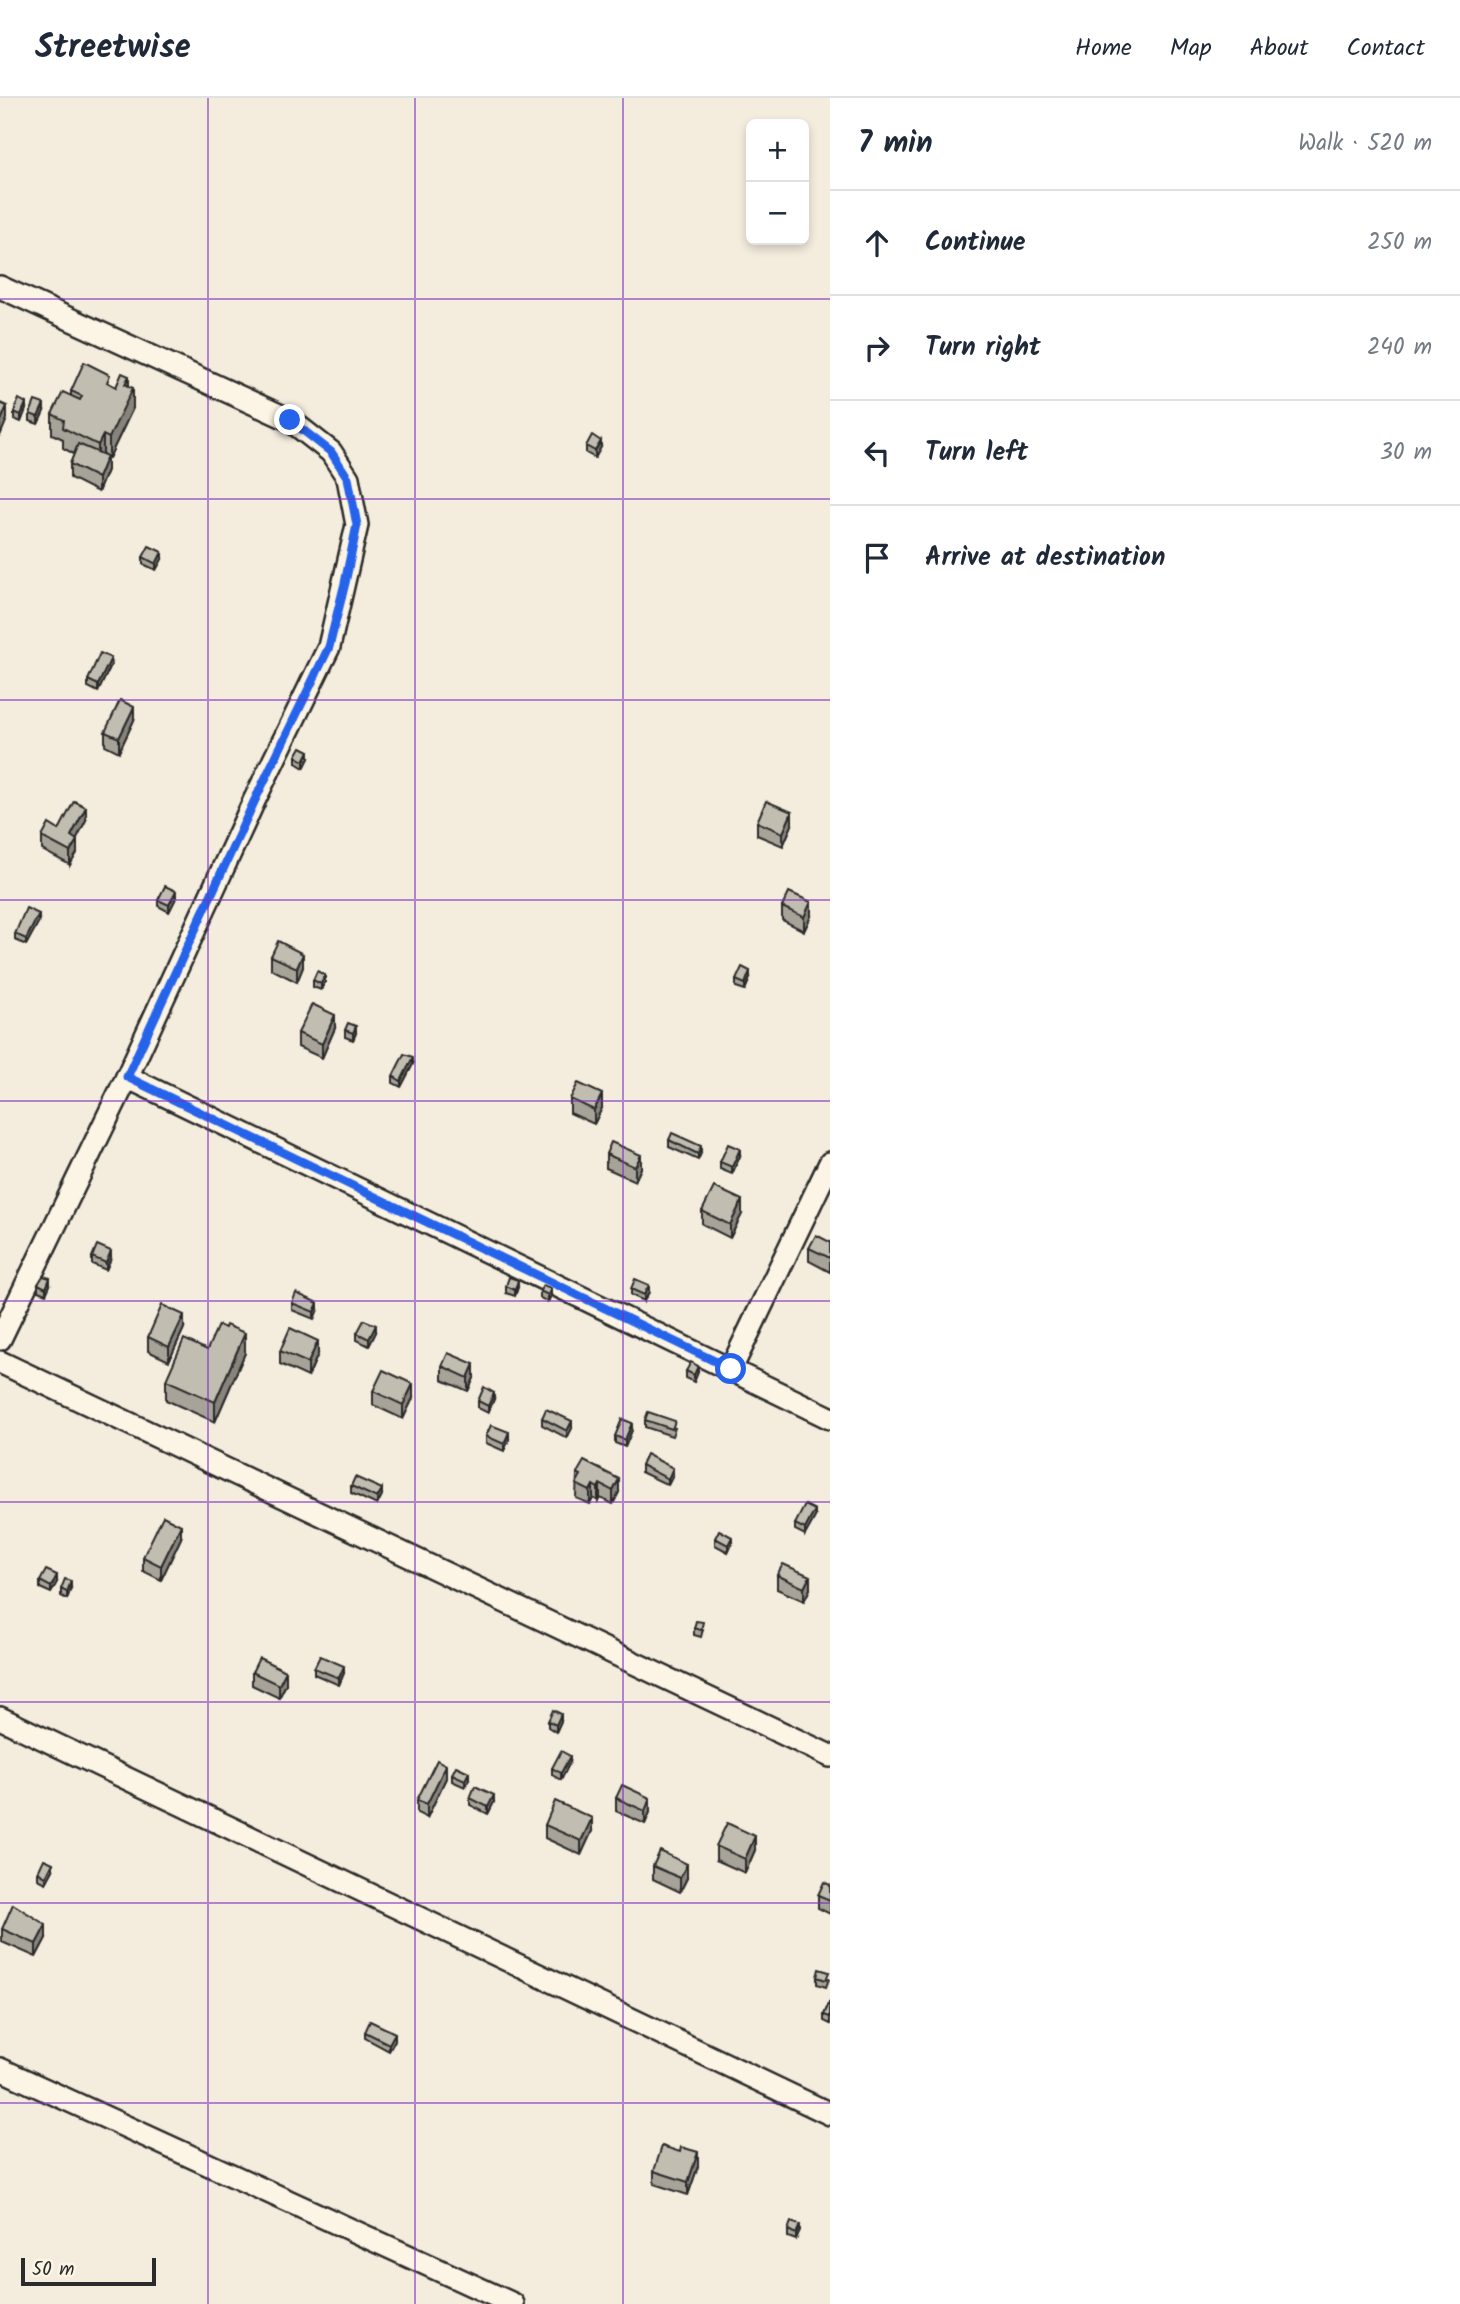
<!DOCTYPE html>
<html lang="en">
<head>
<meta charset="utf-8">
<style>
	:root { --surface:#fff; --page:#f6f6f7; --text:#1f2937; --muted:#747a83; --line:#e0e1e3 }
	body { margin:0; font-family:Kalam,sans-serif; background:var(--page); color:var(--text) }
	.controls { position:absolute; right:21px; top:21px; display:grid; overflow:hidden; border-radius:10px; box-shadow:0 4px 10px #0003 }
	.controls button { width:63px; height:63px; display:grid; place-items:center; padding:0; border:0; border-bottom:2px solid var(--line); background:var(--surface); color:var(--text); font:35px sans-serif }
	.scale { position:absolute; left:21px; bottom:18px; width:135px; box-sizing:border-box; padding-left:7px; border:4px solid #2b2b2b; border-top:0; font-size:19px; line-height:24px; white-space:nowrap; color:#2b2b2b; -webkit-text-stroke:5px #fcf5e5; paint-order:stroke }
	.stop { position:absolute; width:21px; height:21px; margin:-16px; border:5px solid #2563eb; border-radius:50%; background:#fff }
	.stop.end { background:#2563eb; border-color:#fff; box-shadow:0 2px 7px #0008 }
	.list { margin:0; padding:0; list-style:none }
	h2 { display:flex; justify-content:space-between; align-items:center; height:91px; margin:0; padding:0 28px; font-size:30px }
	h2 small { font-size:23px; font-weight:400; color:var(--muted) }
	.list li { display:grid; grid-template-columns:46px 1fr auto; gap:21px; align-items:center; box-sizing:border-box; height:105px; padding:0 28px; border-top:2px solid var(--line) }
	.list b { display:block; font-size:26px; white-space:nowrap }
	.list em { font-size:23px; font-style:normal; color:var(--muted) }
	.icon { flex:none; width:38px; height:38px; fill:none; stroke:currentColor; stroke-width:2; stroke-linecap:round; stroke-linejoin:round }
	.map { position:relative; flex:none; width:830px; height:2206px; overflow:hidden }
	header { display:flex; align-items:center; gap:42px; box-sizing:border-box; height:98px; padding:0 35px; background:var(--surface); border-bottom:2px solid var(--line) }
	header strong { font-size:33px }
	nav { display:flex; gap:38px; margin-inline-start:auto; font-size:24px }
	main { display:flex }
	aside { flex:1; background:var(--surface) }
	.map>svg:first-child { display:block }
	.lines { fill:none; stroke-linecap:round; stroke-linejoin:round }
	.minor-casing { stroke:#2b2b2b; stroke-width:26 }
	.minor { stroke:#fcf5e5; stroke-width:21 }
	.wall { fill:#a7a398; stroke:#2b2b2b; stroke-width:2 }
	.shaded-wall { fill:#88847c; stroke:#2b2b2b; stroke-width:2 }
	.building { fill:#c2bdb1; stroke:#2b2b2b; stroke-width:2 }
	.route { stroke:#2563eb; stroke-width:9 }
	.grid { fill:none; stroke:#7b2cbf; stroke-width:2; stroke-opacity:0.55 }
</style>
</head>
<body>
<header>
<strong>Streetwise</strong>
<nav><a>Home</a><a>Map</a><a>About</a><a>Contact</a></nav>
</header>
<main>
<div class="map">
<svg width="830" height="2206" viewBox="0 0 830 2206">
	<rect width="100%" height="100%" fill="#f4edde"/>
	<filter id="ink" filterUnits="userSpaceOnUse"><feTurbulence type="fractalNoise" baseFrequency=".0143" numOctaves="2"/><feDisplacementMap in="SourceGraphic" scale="14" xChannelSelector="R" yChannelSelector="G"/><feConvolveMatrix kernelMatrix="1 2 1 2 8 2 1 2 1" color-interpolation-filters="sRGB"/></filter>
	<g filter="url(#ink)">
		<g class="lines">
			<g class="minor-casing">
				<g id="minor">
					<polyline points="0,189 290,322 331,354 348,380 357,427 329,549 254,703 127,979 0,1241"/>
					<polyline points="127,979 830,1320"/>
					<polyline points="0,1264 830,1658"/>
					<polyline points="731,1271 830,1065"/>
					<polyline points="0,1620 830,2016"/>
					<polyline points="0,1971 513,2206"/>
				</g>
			</g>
			<use href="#minor" class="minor"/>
		</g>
		<g class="wall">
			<polygon points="110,286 116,289 129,288 133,310 109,360 107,359 107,372 98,394 70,380 70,366 74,356 63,350 63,341 52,336 52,316 71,298 71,293"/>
			<polygon points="26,311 21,324 14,321 14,314"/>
			<polygon points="44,313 38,326 30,323 30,316"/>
			<polygon points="586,348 601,349 595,360 586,355"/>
			<polygon points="143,459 162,461 156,472 143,466"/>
			<polygon points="111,567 98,594 88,589 88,582"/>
			<polygon points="134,622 119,654 105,647 105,634"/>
			<polygon points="296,658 309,660 304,670 296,665"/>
			<polygon points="86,722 76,741 77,755 70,767 42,752 42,739"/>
			<polygon points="757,724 792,727 783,748 757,737"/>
			<polygon points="176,800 169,814 158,808 158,802"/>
			<polygon points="782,809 811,818 804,833 782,822"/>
			<polygon points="39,823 26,847 15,842 15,836"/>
			<polygon points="271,858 303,869 297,884 271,871"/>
			<polygon points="750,880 745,892 736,889 736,882"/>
			<polygon points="313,882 325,884 321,892 313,889"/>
			<polygon points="335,930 322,960 298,949 298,935"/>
			<polygon points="345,932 356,935 353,942 345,939"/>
			<polygon points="413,966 401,989 393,985 393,978"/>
			<polygon points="570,1001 602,1010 594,1026 570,1015"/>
			<polygon points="669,1042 701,1055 698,1062 669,1049"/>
			<polygon points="606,1056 641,1070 635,1083 606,1070"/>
			<polygon points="740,1058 732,1076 720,1071 720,1064"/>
			<polygon points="702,1113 742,1116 730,1140 702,1126"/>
			<polygon points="830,1144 830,1174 809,1163 809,1150"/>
			<polygon points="92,1159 111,1160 106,1172 92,1166"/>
			<polygon points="38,1186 50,1187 46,1196 38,1193"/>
			<polygon points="506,1188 518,1189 515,1198 506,1195"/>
			<polygon points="631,1191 649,1194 644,1203 631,1197"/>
			<polygon points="540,1193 551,1197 548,1204 540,1200"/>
			<polygon points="292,1205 318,1211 314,1221 292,1212"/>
			<polygon points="184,1230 169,1263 148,1253 148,1239"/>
			<polygon points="376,1234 369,1248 357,1242 357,1235"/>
			<polygon points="207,1252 245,1255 215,1324 166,1302 166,1282"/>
			<polygon points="280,1253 318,1256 308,1279 280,1266"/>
			<polygon points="442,1268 474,1280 468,1293 442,1282"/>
			<polygon points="686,1273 698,1274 694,1284 686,1280"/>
			<polygon points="373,1293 413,1300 403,1321 373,1307"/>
			<polygon points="494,1301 488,1315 478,1310 478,1303"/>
			<polygon points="542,1320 572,1330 567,1340 542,1327"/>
			<polygon points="645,1322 675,1330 672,1338 645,1329"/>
			<polygon points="632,1332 625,1349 615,1345 615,1338"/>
			<polygon points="486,1338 509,1341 504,1353 486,1345"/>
			<polygon points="641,1367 673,1377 668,1387 641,1374"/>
			<polygon points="577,1375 619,1394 613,1406 600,1400 598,1403 593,1400 590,1406 576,1400"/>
			<polygon points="351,1388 382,1397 377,1407 351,1395"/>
			<polygon points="815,1419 805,1437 795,1432 795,1426"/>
			<polygon points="181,1440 161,1482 143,1473 143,1459"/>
			<polygon points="715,1440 732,1445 728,1454 715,1447"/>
			<polygon points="777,1477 810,1491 804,1503 777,1491"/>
			<polygon points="40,1483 57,1484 51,1495 40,1490"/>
			<polygon points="71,1490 67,1501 61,1498 61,1491"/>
			<polygon points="694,1530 703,1531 701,1539 694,1537"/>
			<polygon points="314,1570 344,1575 339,1587 314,1576"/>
			<polygon points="252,1574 286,1586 279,1600 252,1587"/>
			<polygon points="548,1623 561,1623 556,1634 548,1629"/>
			<polygon points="570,1664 561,1682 552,1677 552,1670"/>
			<polygon points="452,1676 469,1681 465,1689 452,1683"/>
			<polygon points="446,1680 427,1720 417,1715 417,1702"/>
			<polygon points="470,1700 494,1704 488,1716 470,1707"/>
			<polygon points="616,1700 650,1714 645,1726 616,1713"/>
			<polygon points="545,1727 592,1733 581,1757 545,1740"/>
			<polygon points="716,1748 755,1752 745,1775 716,1762"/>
			<polygon points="653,1768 687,1780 680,1794 653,1781"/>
			<polygon points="53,1772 46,1785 38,1781 38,1774"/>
			<polygon points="830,1787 830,1816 818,1810 818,1797"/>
			<polygon points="2,1831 46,1840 36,1859 2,1844"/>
			<polygon points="817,1879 829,1881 826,1889 817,1886"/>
			<polygon points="830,1903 830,1926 824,1923 824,1917"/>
			<polygon points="365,1934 395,1942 389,1953 365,1940"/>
			<polygon points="680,2054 698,2068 688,2097 654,2086 654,2073"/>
			<polygon points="788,2132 800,2133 796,2142 788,2139"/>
		</g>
		<g class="shaded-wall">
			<polygon points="129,278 129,298 133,290 133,310 109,360 109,340 125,286"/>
			<polygon points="26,305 26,311 21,324 21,317"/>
			<polygon points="44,306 44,313 38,326 38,319"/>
			<polygon points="7,308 7,321 0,338 0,325"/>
			<polygon points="103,337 103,357 98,367 98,347"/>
			<polygon points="601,343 601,349 595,360 595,353"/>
			<polygon points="107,358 107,372 98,394 98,380"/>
			<polygon points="162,454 162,461 156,472 156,466"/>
			<polygon points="111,560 111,567 98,594 98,587"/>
			<polygon points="134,609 134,622 119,654 119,640"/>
			<polygon points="309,653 309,660 304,670 304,663"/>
			<polygon points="86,709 86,722 71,752 71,738"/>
			<polygon points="792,714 792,727 783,748 783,735"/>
			<polygon points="77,742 77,755 70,767 70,754"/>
			<polygon points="176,793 176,800 169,814 169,807"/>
			<polygon points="811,804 811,818 804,833 804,819"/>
			<polygon points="39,816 39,823 26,847 26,841"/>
			<polygon points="303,856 303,869 297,884 297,870"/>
			<polygon points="750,873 750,880 745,892 745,886"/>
			<polygon points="325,877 325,884 321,892 321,886"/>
			<polygon points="335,917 335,930 322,960 322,946"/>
			<polygon points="356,928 356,935 353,942 353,935"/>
			<polygon points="413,959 413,966 401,989 401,983"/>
			<polygon points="602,996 602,1010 594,1026 594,1012"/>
			<polygon points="701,1048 701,1055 698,1062 698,1056"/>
			<polygon points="740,1051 740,1058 732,1076 732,1069"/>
			<polygon points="641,1057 641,1070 635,1083 635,1069"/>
			<polygon points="742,1102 742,1116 730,1140 730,1127"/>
			<polygon points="111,1153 111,1160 106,1172 106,1165"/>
			<polygon points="50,1180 50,1187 46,1196 46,1190"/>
			<polygon points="518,1182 518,1189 515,1198 515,1192"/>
			<polygon points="649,1187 649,1194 644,1203 644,1197"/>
			<polygon points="551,1190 551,1197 548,1204 548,1197"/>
			<polygon points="318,1205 318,1211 314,1221 314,1214"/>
			<polygon points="184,1217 184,1230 169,1263 169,1249"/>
			<polygon points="376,1227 376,1234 369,1248 369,1241"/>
			<polygon points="245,1235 245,1255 215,1324 215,1304"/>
			<polygon points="318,1243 318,1256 308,1279 308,1265"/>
			<polygon points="474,1266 474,1280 468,1293 468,1280"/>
			<polygon points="698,1268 698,1274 694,1284 694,1277"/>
			<polygon points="413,1286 413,1300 403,1321 403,1307"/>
			<polygon points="494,1295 494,1301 488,1315 488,1308"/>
			<polygon points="572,1323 572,1330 567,1340 567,1333"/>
			<polygon points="632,1325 632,1332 625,1349 625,1342"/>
			<polygon points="509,1334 509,1341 504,1353 504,1346"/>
			<polygon points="673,1370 673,1377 668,1387 668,1381"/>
			<polygon points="619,1381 619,1394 613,1406 613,1393"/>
			<polygon points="600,1386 600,1400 598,1403 598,1390"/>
			<polygon points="593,1387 593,1400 590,1406 590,1393"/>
			<polygon points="382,1391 382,1397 377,1407 377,1400"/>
			<polygon points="815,1412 815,1419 805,1437 805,1431"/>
			<polygon points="181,1427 181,1440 161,1482 161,1468"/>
			<polygon points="732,1439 732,1445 728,1454 728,1447"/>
			<polygon points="57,1477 57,1484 51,1495 51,1489"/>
			<polygon points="810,1478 810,1491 804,1503 804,1490"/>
			<polygon points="71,1483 71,1490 67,1501 67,1494"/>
			<polygon points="344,1568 344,1575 339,1587 339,1580"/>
			<polygon points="286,1573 286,1586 279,1600 279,1587"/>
			<polygon points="561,1616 561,1623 556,1634 556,1627"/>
			<polygon points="570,1658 570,1664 561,1682 561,1675"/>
			<polygon points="446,1667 446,1680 427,1720 427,1706"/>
			<polygon points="469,1674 469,1681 465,1689 465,1682"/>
			<polygon points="494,1697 494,1704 488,1716 488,1709"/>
			<polygon points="650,1700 650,1714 645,1726 645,1713"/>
			<polygon points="592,1720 592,1733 581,1757 581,1743"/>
			<polygon points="755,1738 755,1752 745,1775 745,1761"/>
			<polygon points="53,1765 53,1772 46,1785 46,1779"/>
			<polygon points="687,1766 687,1780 680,1794 680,1780"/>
			<polygon points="46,1827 46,1840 36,1859 36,1846"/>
			<polygon points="395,1935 395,1942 389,1953 389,1946"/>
			<polygon points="698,2054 698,2068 688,2097 688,2084"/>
			<polygon points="800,2127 800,2133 796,2142 796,2136"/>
		</g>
		<g class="building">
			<polygon points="84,264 110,277 107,284 116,289 122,275 129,278 125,286 133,290 109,340 103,337 98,347 63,330 64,322 52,316 63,294 80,302 82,298 71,293"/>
			<polygon points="19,301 26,305 21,317 14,314"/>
			<polygon points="35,303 44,306 38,319 30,316"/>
			<polygon points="0,305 7,308 0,325"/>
			<polygon points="592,337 601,343 595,353 586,348"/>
			<polygon points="78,346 107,358 98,380 70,366"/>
			<polygon points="149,448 162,454 156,466 143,459"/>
			<polygon points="100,555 111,560 98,587 88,582"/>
			<polygon points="120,602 134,609 119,640 105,634"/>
			<polygon points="301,649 309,653 304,663 296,658"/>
			<polygon points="74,703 86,709 71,738 77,742 70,754 42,739 49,726 59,732"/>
			<polygon points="766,703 792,714 783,735 757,724"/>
			<polygon points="165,788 176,793 169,807 158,802"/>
			<polygon points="789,794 811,804 804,819 782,809"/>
			<polygon points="26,810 39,816 26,841 15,836"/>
			<polygon points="278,843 303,856 297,870 271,858"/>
			<polygon points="742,869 750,873 745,886 736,882"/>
			<polygon points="317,873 325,877 321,886 313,882"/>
			<polygon points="312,906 335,917 322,946 298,935"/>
			<polygon points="348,925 356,928 353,935 345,932"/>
			<polygon points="404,956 413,959 401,983 393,978"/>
			<polygon points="578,985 602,996 594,1012 570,1001"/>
			<polygon points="672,1035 701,1048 698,1056 669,1042"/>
			<polygon points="611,1044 641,1057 635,1069 606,1056"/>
			<polygon points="728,1046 740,1051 732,1069 720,1064"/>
			<polygon points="714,1089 742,1102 730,1127 702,1113"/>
			<polygon points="816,1137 830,1144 830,1160 809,1150"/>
			<polygon points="97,1147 111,1153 106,1165 92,1159"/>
			<polygon points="43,1178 50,1180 46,1190 38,1186"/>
			<polygon points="509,1179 518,1182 515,1192 506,1188"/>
			<polygon points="635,1181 649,1187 644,1197 631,1191"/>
			<polygon points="543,1187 551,1190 548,1197 540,1193"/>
			<polygon points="296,1195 318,1205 314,1214 292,1205"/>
			<polygon points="162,1207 184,1217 169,1249 148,1239"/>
			<polygon points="364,1222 376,1227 369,1241 357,1235"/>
			<polygon points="218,1227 225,1230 226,1227 245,1235 215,1304 166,1282 184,1241 207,1252"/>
			<polygon points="290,1230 318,1243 308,1265 280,1253"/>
			<polygon points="448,1255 474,1266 468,1280 442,1268"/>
			<polygon points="691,1264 698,1268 694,1277 686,1273"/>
			<polygon points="383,1272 413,1286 403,1307 373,1293"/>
			<polygon points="484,1289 494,1295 488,1308 478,1303"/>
			<polygon points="546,1311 572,1323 567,1333 542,1320"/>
			<polygon points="648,1314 675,1323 672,1331 645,1322"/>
			<polygon points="622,1321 632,1325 625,1342 615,1338"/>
			<polygon points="491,1327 509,1334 504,1346 486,1338"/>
			<polygon points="646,1356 673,1370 668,1381 641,1367"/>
			<polygon points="584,1363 619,1381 613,1393 600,1386 598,1390 593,1387 590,1393 576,1386 581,1377 577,1375"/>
			<polygon points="355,1379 382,1391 377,1400 351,1388"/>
			<polygon points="805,1407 815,1412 805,1431 795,1426"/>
			<polygon points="163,1418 181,1427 161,1468 143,1459"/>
			<polygon points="719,1432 732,1439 728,1447 715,1440"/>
			<polygon points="783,1466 810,1478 804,1490 777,1477"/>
			<polygon points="46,1472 57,1477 51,1489 40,1483"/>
			<polygon points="65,1481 71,1483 67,1494 61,1491"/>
			<polygon points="696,1523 703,1524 701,1532 694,1530"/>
			<polygon points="320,1558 344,1568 339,1580 314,1570"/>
			<polygon points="259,1560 286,1573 279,1587 252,1574"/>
			<polygon points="553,1612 561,1616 556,1627 548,1623"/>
			<polygon points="561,1653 570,1658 561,1675 552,1670"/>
			<polygon points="437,1662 446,1667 427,1706 417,1702"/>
			<polygon points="456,1668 469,1674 465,1682 452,1676"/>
			<polygon points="622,1687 650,1700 645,1713 616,1700"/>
			<polygon points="475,1688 494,1697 488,1709 470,1700"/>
			<polygon points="555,1703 592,1720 581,1743 545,1727"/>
			<polygon points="727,1725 755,1738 745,1761 716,1748"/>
			<polygon points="660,1753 687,1766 680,1780 653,1768"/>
			<polygon points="44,1761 53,1765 46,1779 38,1774"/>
			<polygon points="824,1784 830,1787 830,1802 818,1797"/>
			<polygon points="13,1806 46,1827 36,1846 2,1831"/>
			<polygon points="819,1871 829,1874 826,1882 817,1879"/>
			<polygon points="830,1903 830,1919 824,1917"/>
			<polygon points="370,1923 395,1935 389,1946 365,1934"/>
			<polygon points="662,2048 680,2054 681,2049 698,2054 688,2084 654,2073"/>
			<polygon points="791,2124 800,2127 796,2136 788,2132"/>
		</g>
	</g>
	<g class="lines" filter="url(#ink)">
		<polyline class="route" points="290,322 331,354 348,380 357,427 345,485 329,549 254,704 127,979 731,1271"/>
	</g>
	<path class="grid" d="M208,0V2206M415,0V2206M623,0V2206M0,201H830M0,401H830M0,602H830M0,802H830M0,1003H830M0,1203H830M0,1404H830M0,1604H830M0,1805H830M0,2005H830"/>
</svg>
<div class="controls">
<button>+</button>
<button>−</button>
</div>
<div class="scale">50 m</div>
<div class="stop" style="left:731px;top:1271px"></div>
<div class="stop end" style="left:290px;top:322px"></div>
</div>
<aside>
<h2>7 min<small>Walk · 520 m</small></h2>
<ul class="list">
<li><svg class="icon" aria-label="ahead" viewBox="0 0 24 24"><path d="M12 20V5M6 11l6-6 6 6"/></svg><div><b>Continue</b></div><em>250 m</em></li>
<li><svg class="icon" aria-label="right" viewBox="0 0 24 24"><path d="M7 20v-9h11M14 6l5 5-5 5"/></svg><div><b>Turn right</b></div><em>240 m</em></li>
<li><svg class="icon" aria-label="left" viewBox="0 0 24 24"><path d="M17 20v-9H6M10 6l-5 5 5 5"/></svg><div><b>Turn left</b></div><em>30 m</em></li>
<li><svg class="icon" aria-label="arrive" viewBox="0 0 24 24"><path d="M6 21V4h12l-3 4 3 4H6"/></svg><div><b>Arrive at destination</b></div></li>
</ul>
</aside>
</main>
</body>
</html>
